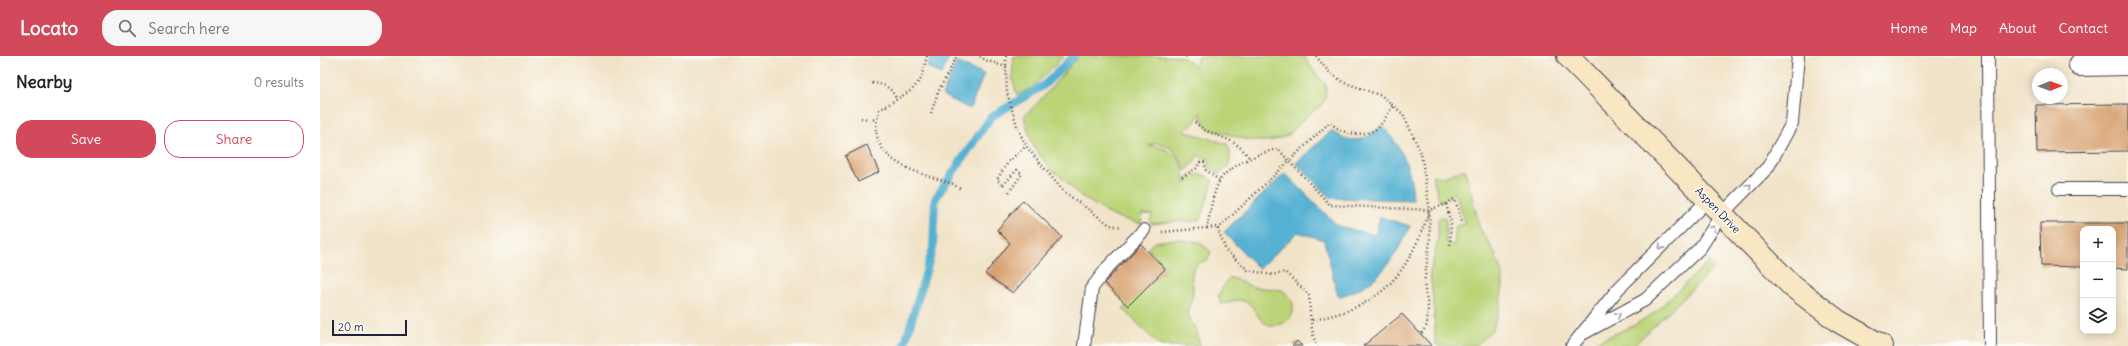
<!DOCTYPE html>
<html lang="en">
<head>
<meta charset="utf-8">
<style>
	:root { --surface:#fff; --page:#f6f6f6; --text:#222; --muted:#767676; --line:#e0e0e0; --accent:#d1495b }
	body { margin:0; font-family:Delius,sans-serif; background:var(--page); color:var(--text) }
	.controls { position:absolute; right:12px; bottom:12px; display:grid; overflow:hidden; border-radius:8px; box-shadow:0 2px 10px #0003 }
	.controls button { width:36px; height:36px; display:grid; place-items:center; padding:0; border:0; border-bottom:1px solid var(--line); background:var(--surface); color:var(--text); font:20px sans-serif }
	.compass { position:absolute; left:1712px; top:12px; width:36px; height:36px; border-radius:50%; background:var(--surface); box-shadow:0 2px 10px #0003; rotate:89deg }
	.scale { position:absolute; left:12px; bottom:10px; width:75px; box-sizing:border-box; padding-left:4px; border:2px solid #22223b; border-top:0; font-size:11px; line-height:14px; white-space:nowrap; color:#22223b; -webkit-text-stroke:3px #fdfcf7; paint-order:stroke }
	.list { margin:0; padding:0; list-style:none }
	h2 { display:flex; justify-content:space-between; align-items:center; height:52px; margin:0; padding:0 16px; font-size:17px }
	h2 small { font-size:13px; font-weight:400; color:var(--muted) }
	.actions { display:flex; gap:8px; padding:12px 16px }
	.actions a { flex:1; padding:9px 0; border:1px solid var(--accent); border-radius:16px; text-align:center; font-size:14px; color:var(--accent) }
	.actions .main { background:var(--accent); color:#fff }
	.icon { flex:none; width:22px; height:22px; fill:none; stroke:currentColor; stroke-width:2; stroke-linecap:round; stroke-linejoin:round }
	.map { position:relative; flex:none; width:1808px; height:290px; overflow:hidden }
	header { display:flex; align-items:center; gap:24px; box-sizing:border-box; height:56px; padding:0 20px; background:var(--accent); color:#fff }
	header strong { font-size:19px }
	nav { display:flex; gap:22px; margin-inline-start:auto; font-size:14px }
	.search { width:280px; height:36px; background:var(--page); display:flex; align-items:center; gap:10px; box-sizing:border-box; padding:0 14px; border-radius:16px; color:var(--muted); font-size:15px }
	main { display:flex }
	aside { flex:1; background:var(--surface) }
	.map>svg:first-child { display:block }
	.green { fill:#bbd478; stroke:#6e7b5a }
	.water { fill:#54b1d2; stroke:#3b6a86 }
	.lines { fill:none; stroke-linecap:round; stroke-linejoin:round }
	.stream { stroke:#54b1d2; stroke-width:8 }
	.building { fill:#d8a372 }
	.lane-casing { stroke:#413f50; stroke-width:14 }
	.street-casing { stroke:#413f50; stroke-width:24 }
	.secondary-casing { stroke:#413f50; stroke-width:24 }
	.path { stroke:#413f50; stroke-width:2.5; stroke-dasharray:1 3; stroke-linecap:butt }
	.lane { stroke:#fff; stroke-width:12 }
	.street { stroke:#fff; stroke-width:22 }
	.secondary { stroke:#f9e7c3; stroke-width:22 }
	.oneway { stroke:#9c9ca7 }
	.labels { text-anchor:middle; stroke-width:3; stroke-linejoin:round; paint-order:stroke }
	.street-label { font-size:11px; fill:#22223b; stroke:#fdfcf7 }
</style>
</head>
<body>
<header>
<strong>Locato</strong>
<div class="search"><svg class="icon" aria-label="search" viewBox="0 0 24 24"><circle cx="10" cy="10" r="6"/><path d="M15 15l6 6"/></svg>Search here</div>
<nav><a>Home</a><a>Map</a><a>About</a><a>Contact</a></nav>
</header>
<main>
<aside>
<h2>Nearby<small>0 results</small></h2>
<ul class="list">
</ul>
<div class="actions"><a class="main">Save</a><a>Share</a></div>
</aside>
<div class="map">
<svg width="1808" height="290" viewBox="0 0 1808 290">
	<rect width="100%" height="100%" fill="#fdfcf7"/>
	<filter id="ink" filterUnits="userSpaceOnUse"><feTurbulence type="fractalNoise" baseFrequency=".025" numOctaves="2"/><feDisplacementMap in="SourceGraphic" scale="8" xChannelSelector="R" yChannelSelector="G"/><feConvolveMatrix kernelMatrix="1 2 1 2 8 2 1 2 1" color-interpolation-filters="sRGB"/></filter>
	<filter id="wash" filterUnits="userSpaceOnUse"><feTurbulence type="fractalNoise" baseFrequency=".012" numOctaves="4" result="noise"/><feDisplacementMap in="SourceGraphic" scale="16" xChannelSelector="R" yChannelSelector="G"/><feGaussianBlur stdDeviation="0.9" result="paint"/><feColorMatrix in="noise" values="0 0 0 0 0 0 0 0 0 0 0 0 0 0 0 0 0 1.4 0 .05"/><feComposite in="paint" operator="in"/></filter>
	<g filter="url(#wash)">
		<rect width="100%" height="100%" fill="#f1e3c7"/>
		<g class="green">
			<polygon points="694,0 744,0 712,32 697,39 692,21"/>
			<path d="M760,0H862L875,11L878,0H984L995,17L1006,29C1005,53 1002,47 987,60C980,66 974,76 966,80C944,90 922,83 901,76C897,74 892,75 889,73C883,69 882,62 880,57L875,66L864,75L907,88C913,102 911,110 899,118L888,111L890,103L877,99L874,106L866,115C860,100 848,82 828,89C852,93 865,101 865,128L868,122C879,117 884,117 893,125L881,163L875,165H860L831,168L830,164L833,159L822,158L821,168L790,159L758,138L738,118L731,114L712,88L704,60C725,42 740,19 760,0Z"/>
			<polygon points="1145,113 1160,173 1174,196 1182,216 1183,228 1180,251 1173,273 1156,290 1117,290 1115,285 1114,251 1110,217 1118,184 1118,163 1121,161 1125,162 1126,166 1126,186 1134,190 1136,170 1145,168 1137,141 1134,137 1120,146 1112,119 1124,121"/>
			<path d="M856,183L879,186L891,196L888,204C867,209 873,220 873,236C873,243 868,250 867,257L877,276L880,290H840L803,253L846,213L828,192L834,186Z"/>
			<polygon points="1389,205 1395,211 1313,290 1277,290 1274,287 1315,269 1334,257"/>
			<path d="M909,222H912L933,231L962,234C967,238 972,242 973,249C974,254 973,259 969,263C966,267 960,269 955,269C937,271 939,252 926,246C917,241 910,248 901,248L898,239Z"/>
		</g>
		<g class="water">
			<polygon points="611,0 630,0 622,18 607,11"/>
			<polygon points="637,6 664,18 650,53 622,39"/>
			<path d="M1062,69C1082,92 1092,113 1093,144L1011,142L976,107L1011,75C1031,88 1045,87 1062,69Z"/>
			<path d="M965,117L1018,170L1055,179L1060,161L1090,170C1079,194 1065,219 1041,232C1034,236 1026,238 1018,241L1004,184L978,176L939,213L904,176Z"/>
		</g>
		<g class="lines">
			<polyline class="stream" points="584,290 613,192 615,143 671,61 724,29 754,0"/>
		</g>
		<g id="blocks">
			<g class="building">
				<polygon points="1808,48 1808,95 1717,96 1716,49"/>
				<polygon points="547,89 559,116 538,126 525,100"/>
				<polygon points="703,144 742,181 693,237 665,218 690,187 677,174"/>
				<polygon points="1720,167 1808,167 1808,213 1793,212 1793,173 1763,173 1763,211 1721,210"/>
				<polygon points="821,188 845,213 808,250 784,227"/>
				<polygon points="1082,258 1112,290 1043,290"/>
				<polygon points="977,285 982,290 972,290"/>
			</g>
		</g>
	</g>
	<g filter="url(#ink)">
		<use href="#blocks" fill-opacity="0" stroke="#413f50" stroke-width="1"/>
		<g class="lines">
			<g class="lane-casing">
				<g id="lane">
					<polyline points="1668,0 1670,290"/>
					<polyline points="1739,133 1808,133"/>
					<polyline points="1264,277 1325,244 1380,192 1402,158 1448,111 1472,67 1478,0"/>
					<polyline points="764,290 772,232 788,211 824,174"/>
					<polyline points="1252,290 1298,233 1388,144"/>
				</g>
			</g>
			<g class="street-casing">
				<polyline id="street" points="1760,9 1808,8"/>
			</g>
			<g class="secondary-casing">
				<polyline id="secondary" points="1248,0 1472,230 1518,265 1562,290"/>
			</g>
			<g class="path">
				<path d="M607,0L601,23L592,34L559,54C558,59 556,66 556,72C557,110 605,118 633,128L642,134"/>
				<polyline points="660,0 665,4 686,11 687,37 698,73 706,90 743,135 790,169 802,171"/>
				<polyline points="686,0 686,11"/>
				<polyline points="996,0 1008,15 1023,26 1062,40 1083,58 1101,97 1109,149 1110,185 1104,228 1108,251 1107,269 1101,278"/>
				<polyline points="865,1 866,0"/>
				<path d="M552,27C565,28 570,31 576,42"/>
				<polyline points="611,57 618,36 637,0"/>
				<polyline points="541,62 557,64"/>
				<path d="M875,66C893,84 913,77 930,103"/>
				<polyline points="862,121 877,112 880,106 884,106 886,114 900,125"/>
				<polyline points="689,136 702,118 697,114 682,130 677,123 689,105 706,90"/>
				<polyline points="1126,148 1134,143 1138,152 1141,167"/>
				<path d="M887,172L897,171L906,195L928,214L952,219L965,216L989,239C990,252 990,280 998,290"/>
				<path d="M898,173L1010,66C1020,78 1042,82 1056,73C1063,68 1068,57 1073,50"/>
				<path d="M842,176L887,172C890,158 892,139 899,126C907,110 941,96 958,93L1010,149L1109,154L1126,148L1131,167L1130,189"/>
				<path d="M992,264C1062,251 1086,221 1109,156"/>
			</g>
			<use href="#lane" class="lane"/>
			<use href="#street" class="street"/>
			<use href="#secondary" class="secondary"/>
		</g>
		<defs><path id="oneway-chevron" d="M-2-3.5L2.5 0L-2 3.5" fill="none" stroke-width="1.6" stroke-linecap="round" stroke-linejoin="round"/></defs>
		<g class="oneway">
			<use href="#oneway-chevron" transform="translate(1429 130) rotate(-46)"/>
			<use href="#oneway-chevron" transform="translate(1393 172) rotate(-57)"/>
			<use href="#oneway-chevron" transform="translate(1341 191) rotate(136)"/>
			<use href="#oneway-chevron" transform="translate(1298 259) rotate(-29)"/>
		</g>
	</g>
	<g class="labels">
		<g class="street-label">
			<text transform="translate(1398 154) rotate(46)" y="4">Aspen Drive</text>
		</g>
	</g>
</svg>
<div class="controls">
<button>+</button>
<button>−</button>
<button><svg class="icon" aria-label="layers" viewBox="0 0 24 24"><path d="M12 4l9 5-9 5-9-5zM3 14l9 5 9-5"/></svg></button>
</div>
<svg class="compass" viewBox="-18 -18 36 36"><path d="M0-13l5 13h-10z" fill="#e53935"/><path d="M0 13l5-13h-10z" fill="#767676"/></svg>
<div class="scale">20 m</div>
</div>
</main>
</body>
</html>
